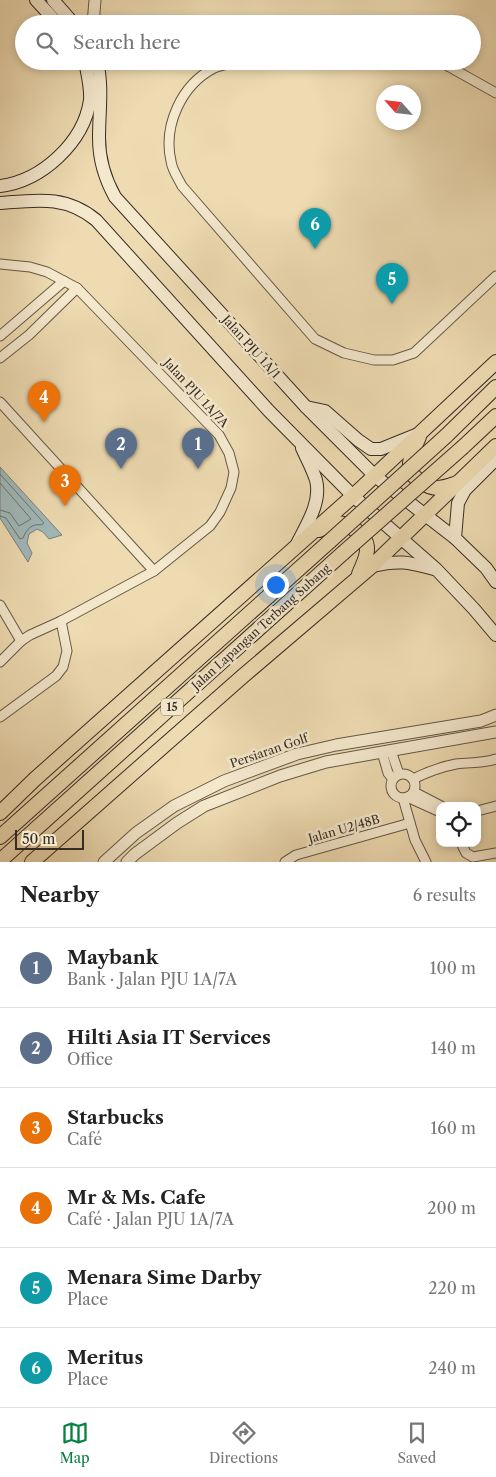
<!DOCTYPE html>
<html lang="en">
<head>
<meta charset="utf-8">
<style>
	:root { --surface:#fff; --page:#f6f6f6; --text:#222; --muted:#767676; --line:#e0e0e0; --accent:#0b8043 }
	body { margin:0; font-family:"Libre Caslon Text",serif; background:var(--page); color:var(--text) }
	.controls { position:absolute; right:15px; bottom:15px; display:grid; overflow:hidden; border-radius:10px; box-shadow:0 2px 8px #0003 }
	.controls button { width:45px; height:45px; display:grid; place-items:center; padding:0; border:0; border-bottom:1px solid var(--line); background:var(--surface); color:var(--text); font:25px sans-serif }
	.compass { position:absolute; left:376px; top:85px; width:45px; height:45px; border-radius:50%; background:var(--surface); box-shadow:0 2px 8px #0003; rotate:297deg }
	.scale { position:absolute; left:15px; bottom:12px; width:69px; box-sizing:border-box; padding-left:5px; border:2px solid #362c22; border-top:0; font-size:14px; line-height:18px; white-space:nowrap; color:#362c22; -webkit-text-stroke:4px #f4e8cd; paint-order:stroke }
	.you { position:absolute; left:275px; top:584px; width:18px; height:18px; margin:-12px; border:4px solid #fff; border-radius:50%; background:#1a73e8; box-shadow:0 0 0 8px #1a73e833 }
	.badge { display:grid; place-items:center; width:32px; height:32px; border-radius:50%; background:var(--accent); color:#fff; font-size:16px; font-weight:700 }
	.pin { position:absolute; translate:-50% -41px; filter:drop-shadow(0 1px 2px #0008) }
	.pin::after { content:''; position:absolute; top:26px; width:18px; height:15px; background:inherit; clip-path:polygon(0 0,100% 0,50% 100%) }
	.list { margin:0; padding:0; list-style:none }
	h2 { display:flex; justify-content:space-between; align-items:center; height:65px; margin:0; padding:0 20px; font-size:21px }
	h2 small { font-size:16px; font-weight:400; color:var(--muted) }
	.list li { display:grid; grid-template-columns:32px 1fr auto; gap:15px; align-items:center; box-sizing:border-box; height:80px; padding:0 20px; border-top:1px solid var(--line) }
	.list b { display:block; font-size:19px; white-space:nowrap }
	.list p { margin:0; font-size:16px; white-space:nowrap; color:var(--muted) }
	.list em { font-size:16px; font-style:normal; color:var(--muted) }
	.icon { flex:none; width:28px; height:28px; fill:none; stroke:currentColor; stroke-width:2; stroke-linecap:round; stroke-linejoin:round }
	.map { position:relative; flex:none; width:496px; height:862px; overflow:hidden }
	.search { position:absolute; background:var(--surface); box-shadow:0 2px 8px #0003; left:15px; right:15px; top:15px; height:55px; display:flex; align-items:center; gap:12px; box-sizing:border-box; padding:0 18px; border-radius:28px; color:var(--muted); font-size:19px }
	.sheet { height:545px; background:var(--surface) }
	nav { display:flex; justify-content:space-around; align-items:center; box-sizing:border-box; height:70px; border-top:1px solid var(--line); background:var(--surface); font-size:14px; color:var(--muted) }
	nav a { display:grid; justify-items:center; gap:2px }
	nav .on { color:var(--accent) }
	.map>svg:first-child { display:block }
	.water { fill:#a0b8b9; stroke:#76807d }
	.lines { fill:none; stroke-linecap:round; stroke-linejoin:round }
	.shore { stroke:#6b726e; stroke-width:1 }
	.minor-casing { stroke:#645846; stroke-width:11 }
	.tertiary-casing { stroke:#645846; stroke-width:13 }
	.secondary-casing { stroke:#362c22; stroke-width:14 }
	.primary-casing { stroke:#362c22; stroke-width:16 }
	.minor { stroke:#f4e8cd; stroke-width:9 }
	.tertiary { stroke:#f4e8cd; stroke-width:11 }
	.secondary { stroke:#f4e8cd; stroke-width:12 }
	.primary { stroke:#eedbb2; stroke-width:14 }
	.primary-bridge-casing { stroke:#362c22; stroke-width:16; stroke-linecap:butt }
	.primary-bridge { stroke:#eedbb2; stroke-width:14 }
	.labels { text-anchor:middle; stroke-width:5; stroke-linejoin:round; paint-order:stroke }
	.shield { fill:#f4e8cd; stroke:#6f6455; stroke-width:1 }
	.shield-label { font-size:11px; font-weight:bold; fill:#362c22 }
	.street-label { font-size:12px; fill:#362c22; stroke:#f4e8cd }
</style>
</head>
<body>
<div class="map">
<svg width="496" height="862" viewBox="0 0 496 862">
	<rect width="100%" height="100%" fill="#eedbb2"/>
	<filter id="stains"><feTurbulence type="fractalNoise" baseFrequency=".004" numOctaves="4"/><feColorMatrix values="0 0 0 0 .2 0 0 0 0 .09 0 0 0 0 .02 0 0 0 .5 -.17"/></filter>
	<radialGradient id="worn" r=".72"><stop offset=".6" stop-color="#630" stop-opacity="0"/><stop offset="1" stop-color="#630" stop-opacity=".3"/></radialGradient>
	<polygon class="water" points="0,467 62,535 49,539 43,532 37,529 29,534 27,543 32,553 28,562 0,518"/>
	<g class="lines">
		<g class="shore">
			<path d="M0,474L44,523L41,525C32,523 26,530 23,538L20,539L6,518L0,516"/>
			<polyline points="0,483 31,519 19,526 10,513 0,510"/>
		</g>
		<g class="minor-casing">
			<g id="minor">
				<polyline points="365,24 371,24"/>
				<path d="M240,61C232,63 222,65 214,68C181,85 163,126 171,161C172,170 178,178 182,186L315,339L344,353L374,360H393L414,353L496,276"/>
				<polyline points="439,61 496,93"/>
				<polyline points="0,264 30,267 47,272 77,288 219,435 229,453 234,472 231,488 220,512 210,526 154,571 61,621 30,635 21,641 0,662"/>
				<polyline points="0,336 64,281"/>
				<polyline points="0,358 29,335 77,288"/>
				<polyline points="0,402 154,571"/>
				<polyline points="0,605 21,641"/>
				<polyline points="0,717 56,676 63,667 67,651 61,621"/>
				<polyline points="391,751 399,774"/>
				<polyline points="382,752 388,773 393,779"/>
				<circle cx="403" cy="786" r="12"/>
				<path d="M413,779C427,772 440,767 456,764C469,762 483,764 496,759"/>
				<polyline points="414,792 441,806"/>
				<polyline points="407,797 440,812"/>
				<polyline points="403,798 415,840 426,862"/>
				<polyline points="477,811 496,806"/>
				<polyline points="461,843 466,853 473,857 496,853"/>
				<polyline points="285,862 296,855 410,823"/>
			</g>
		</g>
		<g class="tertiary-casing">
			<g id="tertiary">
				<polyline points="93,24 95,0"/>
				<polyline points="104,862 136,833 174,806 224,781 297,754 336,745 481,721 496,715"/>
				<polyline points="127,862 135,854 177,823 204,806 280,776 326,762 496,732"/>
			</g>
		</g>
		<g class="secondary-casing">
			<g id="secondary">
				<polyline points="36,0 58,24"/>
				<polyline points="53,0 74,24"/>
				<path d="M97,61C103,87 99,112 99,138C99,158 105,179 115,197L306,407L375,476L455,538L486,568L496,582"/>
				<path d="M0,186C42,181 84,142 90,100C91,87 87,73 85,61"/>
				<path d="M0,203C37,200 66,195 96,220L269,411L353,496L436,569L474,609L496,635"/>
				<polyline points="306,407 325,411 358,440 371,449 381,449 418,434"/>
				<polyline points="455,538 458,503 465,490 496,459"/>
				<path d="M296,546C305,527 322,503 316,480C313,470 307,459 302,448"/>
				<path d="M372,566C400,560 407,562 434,569"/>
			</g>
		</g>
		<g class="primary-casing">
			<g id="primary">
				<polyline points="446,436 496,387"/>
				<path d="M419,437C415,446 409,458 410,468C412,479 427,487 437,488C443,488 451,485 457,483"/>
				<polyline points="463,447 496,416"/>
				<path d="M319,530C325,527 332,523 338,523C350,524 366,535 367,547C368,557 362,566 359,574"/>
				<polyline points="0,813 35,779 353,496 496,362"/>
				<polyline points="0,837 330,541"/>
				<polyline points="0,861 343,553"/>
				<polyline points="32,862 243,676 372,566 496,446"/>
			</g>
		</g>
		<use href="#minor" class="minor"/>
		<use href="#tertiary" class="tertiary"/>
		<use href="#secondary" class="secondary"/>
		<use href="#primary" class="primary"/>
		<g class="primary-bridge-casing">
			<g id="primary-bridge">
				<polyline points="330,541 446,436"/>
				<polyline points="343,553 463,447"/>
			</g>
		</g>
		<use href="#primary-bridge" class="primary-bridge"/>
	</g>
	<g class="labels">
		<rect class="shield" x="161" y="698.5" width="22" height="17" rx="4"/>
		<g class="shield-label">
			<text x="172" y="711">15</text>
		</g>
		<g class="street-label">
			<text transform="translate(251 347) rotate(48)" y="4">Jalan PJU 1A/1</text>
			<text transform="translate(196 393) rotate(47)" y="4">Jalan PJU 1A/7A</text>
			<text transform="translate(261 627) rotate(-42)" y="4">Jalan Lapangan Terbang Subang</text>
			<text transform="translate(269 751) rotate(-19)" y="4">Persiaran Golf</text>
			<text transform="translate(344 829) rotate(-16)" y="4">Jalan U2/48B</text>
		</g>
	</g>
	<rect width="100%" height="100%" filter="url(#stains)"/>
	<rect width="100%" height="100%" fill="url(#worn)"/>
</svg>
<div class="controls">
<button><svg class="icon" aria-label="locate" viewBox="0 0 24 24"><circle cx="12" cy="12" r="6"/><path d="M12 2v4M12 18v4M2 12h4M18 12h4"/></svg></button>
</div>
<svg class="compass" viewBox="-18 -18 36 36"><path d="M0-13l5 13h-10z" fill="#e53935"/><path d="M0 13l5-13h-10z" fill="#767676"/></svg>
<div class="scale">50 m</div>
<div class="you"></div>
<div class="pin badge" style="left:198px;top:469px;background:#5c6f8a">1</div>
<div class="pin badge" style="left:121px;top:469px;background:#5c6f8a">2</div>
<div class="pin badge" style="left:65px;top:506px;background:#e8710a">3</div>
<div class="pin badge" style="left:44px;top:422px;background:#e8710a">4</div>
<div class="pin badge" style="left:392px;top:304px;background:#0f9aa8">5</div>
<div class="pin badge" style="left:315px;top:249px;background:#0f9aa8">6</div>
<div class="search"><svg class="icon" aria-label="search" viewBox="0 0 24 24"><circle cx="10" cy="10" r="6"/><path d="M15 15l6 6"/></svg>Search here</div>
</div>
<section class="sheet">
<h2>Nearby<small>6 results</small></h2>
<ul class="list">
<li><span class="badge" style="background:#5c6f8a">1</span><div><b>Maybank</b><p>Bank · Jalan PJU 1A/7A</p></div><em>100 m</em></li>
<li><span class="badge" style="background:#5c6f8a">2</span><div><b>Hilti Asia IT Services</b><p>Office</p></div><em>140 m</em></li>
<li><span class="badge" style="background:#e8710a">3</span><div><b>Starbucks</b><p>Café</p></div><em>160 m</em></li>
<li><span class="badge" style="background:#e8710a">4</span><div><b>Mr &amp; Ms. Cafe</b><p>Café · Jalan PJU 1A/7A</p></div><em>200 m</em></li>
<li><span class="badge" style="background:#0f9aa8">5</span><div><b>Menara Sime Darby</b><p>Place</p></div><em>220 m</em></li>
<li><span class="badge" style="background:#0f9aa8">6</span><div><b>Meritus</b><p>Place</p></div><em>240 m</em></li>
</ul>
</section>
<nav>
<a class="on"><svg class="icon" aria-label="map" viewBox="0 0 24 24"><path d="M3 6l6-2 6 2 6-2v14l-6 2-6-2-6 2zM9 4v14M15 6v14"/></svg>Map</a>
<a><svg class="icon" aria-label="directions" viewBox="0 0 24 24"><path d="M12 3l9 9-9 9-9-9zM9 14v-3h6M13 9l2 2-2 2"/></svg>Directions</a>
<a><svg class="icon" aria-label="saved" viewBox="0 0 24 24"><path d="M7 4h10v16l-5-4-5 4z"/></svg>Saved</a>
</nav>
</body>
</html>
